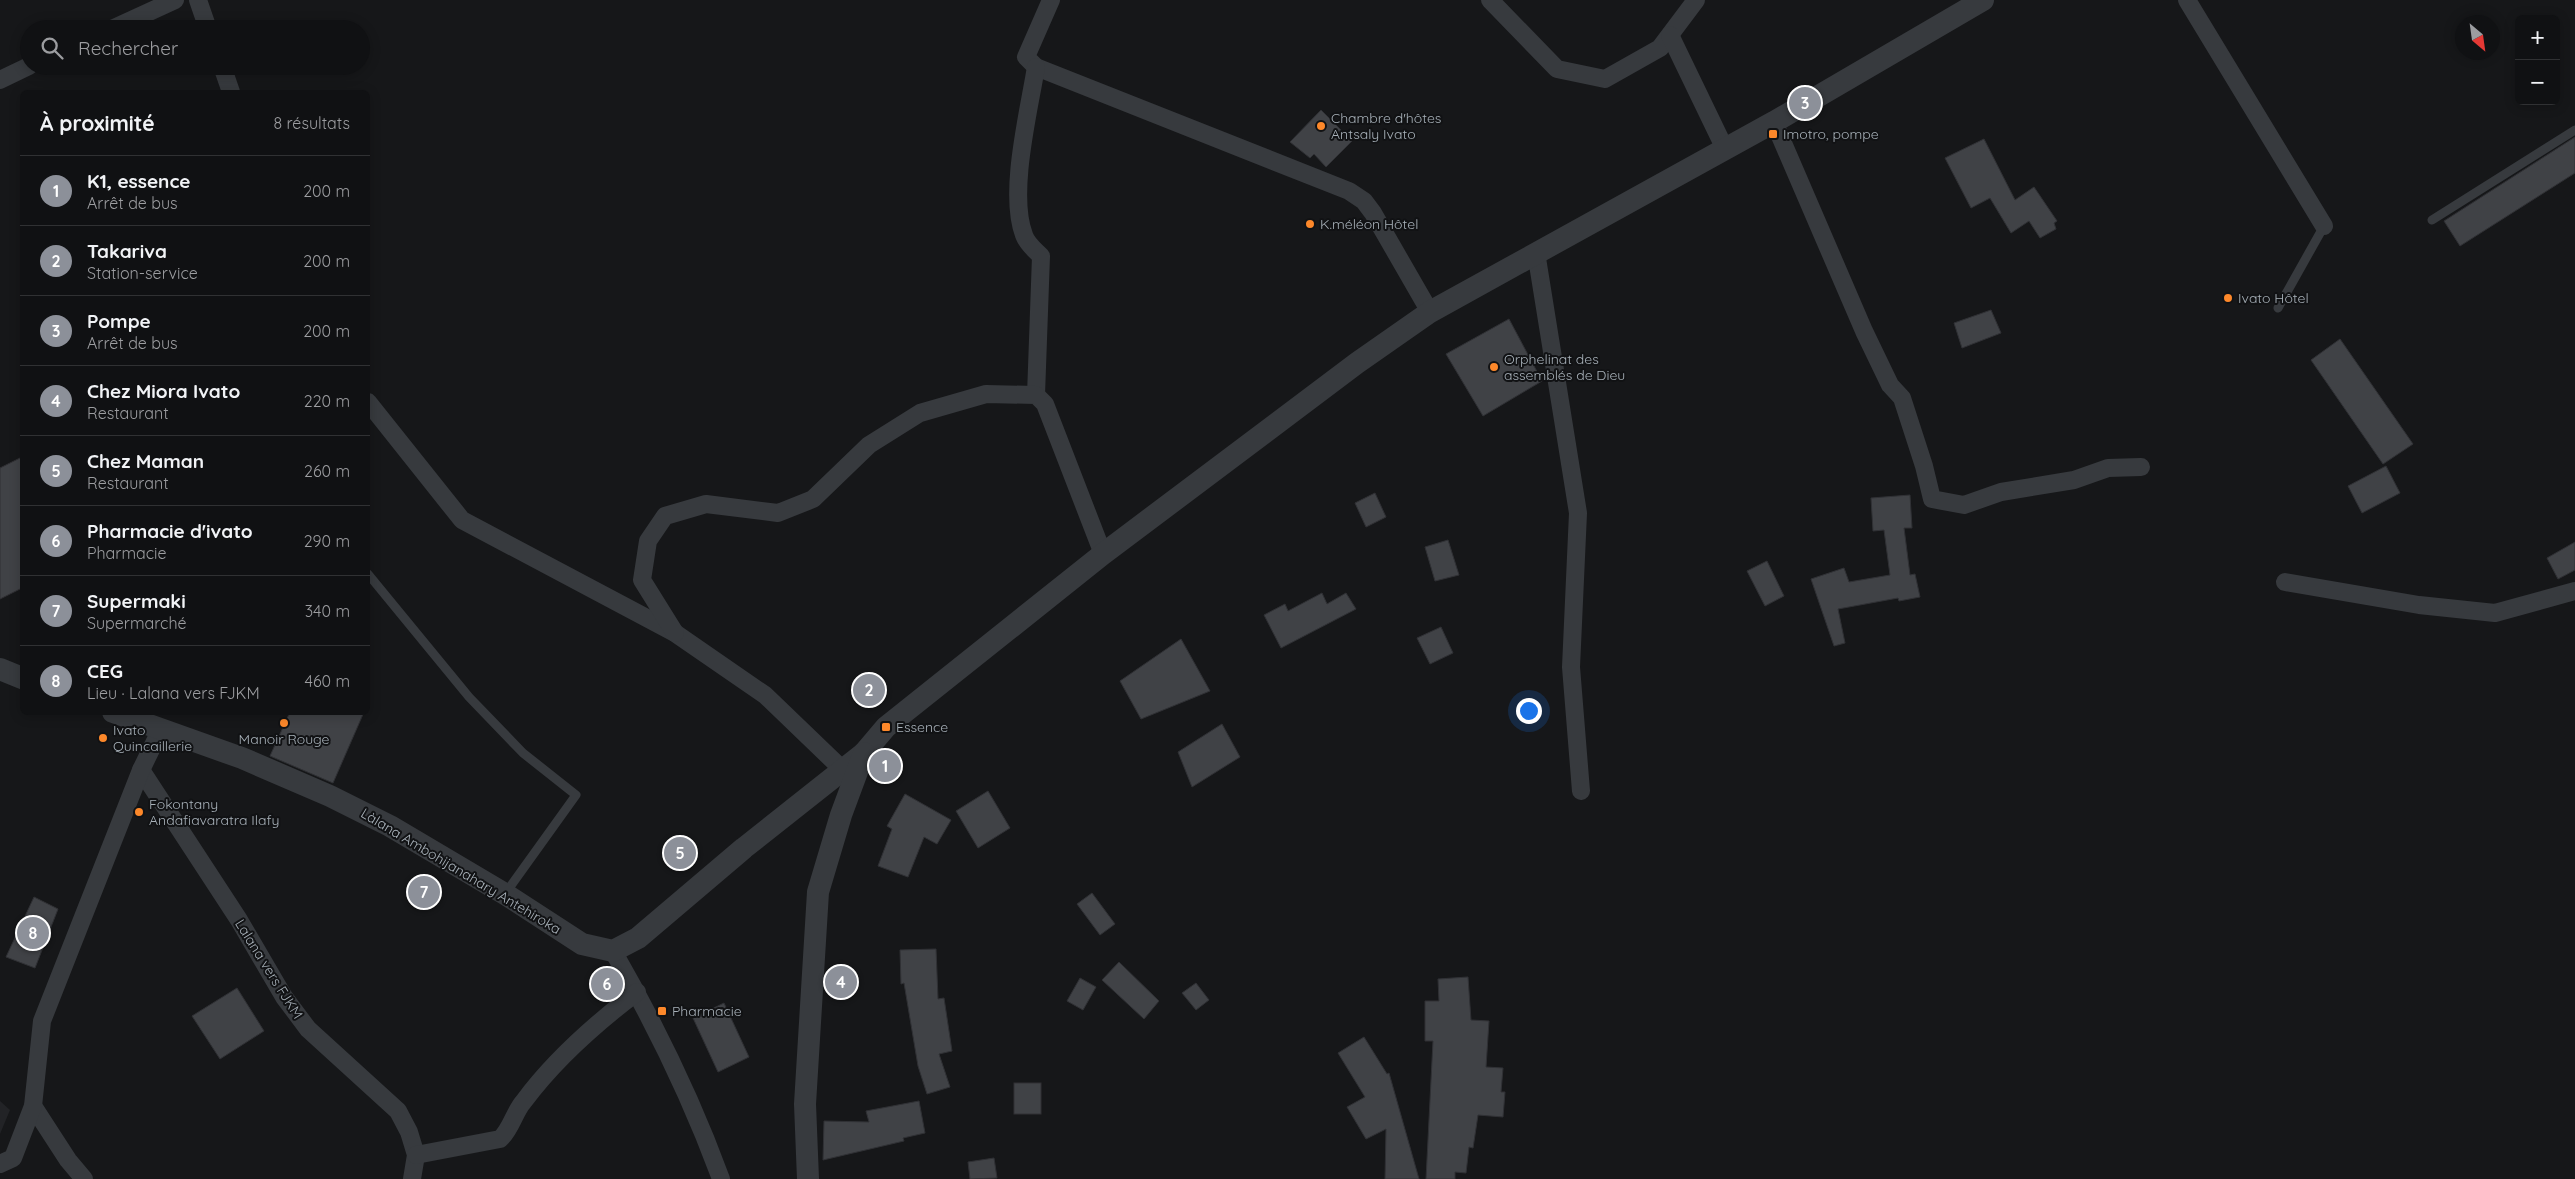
<!DOCTYPE html>
<html lang="fr">
<head>
<meta charset="utf-8">
<style>
	:root { --surface:#101113; --page:#1e1f21; --text:#f1f3f6; --muted:#9c9da0; --line:#303133; --accent:#8c9099 }
	body { margin:0; font-family:Quicksand,sans-serif; background:var(--page); color:var(--text) }
	.controls { position:absolute; right:15px; top:15px; display:grid; overflow:hidden; border-radius:8px; box-shadow:0 2px 12px #0003 }
	.controls button { width:45px; height:45px; display:grid; place-items:center; padding:0; border:0; border-bottom:1px solid var(--line); background:var(--surface); color:var(--text); font:25px sans-serif }
	.compass { position:absolute; left:2455px; top:15px; width:45px; height:45px; border-radius:50%; background:var(--surface); box-shadow:0 2px 12px #0003; rotate:151deg }
	.you { position:absolute; left:1528px; top:710px; width:18px; height:18px; margin:-12px; border:4px solid #fff; border-radius:50%; background:#1a73e8; box-shadow:0 0 0 8px #1a73e833 }
	.badge { display:grid; place-items:center; width:32px; height:32px; border-radius:50%; background:var(--accent); color:#fff; font-size:16px; font-weight:700 }
	.pin { position:absolute; translate:-50% -50%; border:2px solid #fff; box-shadow:0 1px 5px #0006 }
	.list { margin:0; padding:0; list-style:none }
	h2 { display:flex; justify-content:space-between; align-items:center; height:65px; margin:0; padding:0 20px; font-size:21px }
	h2 small { font-size:16px; font-weight:400; color:var(--muted) }
	.list li { display:grid; grid-template-columns:32px 1fr auto; gap:15px; align-items:center; box-sizing:border-box; height:70px; padding:0 20px; border-top:1px solid var(--line) }
	.list b { display:block; font-size:19px; white-space:nowrap }
	.list p { margin:0; font-size:16px; white-space:nowrap; color:var(--muted) }
	.list em { font-size:16px; font-style:normal; color:var(--muted) }
	.icon { flex:none; width:28px; height:28px; fill:none; stroke:currentColor; stroke-width:2; stroke-linecap:round; stroke-linejoin:round }
	.map { position:relative; flex:none; width:2575px; height:1179px; overflow:hidden }
	.search { position:absolute; background:var(--surface); box-shadow:0 2px 12px #0003; left:20px; top:20px; width:350px; height:55px; display:flex; align-items:center; gap:12px; box-sizing:border-box; padding:0 18px; border-radius:28px; color:var(--muted); font-size:19px }
	.panel { position:absolute; background:var(--surface); box-shadow:0 2px 12px #0003; left:20px; top:90px; width:350px; height:625px; border-radius:8px }
	.map>svg:first-child { display:block }
	.built { fill:#222326 }
	.building { fill:#404246; stroke:#303135 }
	.lines { fill:none; stroke-linecap:round; stroke-linejoin:round }
	.service { stroke:#373a3e; stroke-width:9 }
	.minor { stroke:#373a3e; stroke-width:18 }
	.tertiary { stroke:#373a3e; stroke-width:22 }
	.poi-dot { fill:#fd882a; stroke:#111214; stroke-width:2 }
	.labels { text-anchor:middle; stroke-width:4; stroke-linejoin:round; paint-order:stroke }
	.poi-label { font-size:14px; fill:#a8b1b9; stroke:#111214; text-anchor:start }
	.street-label { font-size:14px; fill:#a8b1b9; stroke:#111214 }
</style>
</head>
<body>
<div class="map">
<svg width="2575" height="1179" viewBox="0 0 2575 1179">
	<rect width="100%" height="100%" fill="#161719"/>
	<polygon class="built" points="0,1101 10,1110 0,1134"/>
	<g class="building">
		<polygon points="1321,110 1352,141 1326,167 1314,154 1310,158 1290,142"/>
		<polygon points="2575,137 2575,173 2460,246 2444,221"/>
		<polygon points="1984,139 2015,200 2034,187 2057,221 2054,223 2056,229 2040,238 2029,221 2011,233 1990,198 1971,208 1945,158"/>
		<polygon points="1991,310 2001,333 1962,348 1954,323"/>
		<polygon points="1509,319 1542,381 1483,416 1446,354"/>
		<polygon points="2340,339 2413,444 2383,464 2311,360"/>
		<polygon points="22,457 22,588 0,599 0,468"/>
		<polygon points="2386,466 2400,493 2362,513 2348,486"/>
		<polygon points="1375,493 1386,517 1366,527 1355,503"/>
		<polygon points="1910,495 1912,528 1904,528 1910,575 1915,574 1920,597 1899,601 1898,598 1838,609 1845,643 1834,646 1811,579 1844,568 1849,582 1890,575 1884,530 1873,531 1871,498"/>
		<polygon points="1448,540 1459,575 1435,581 1425,547"/>
		<polygon points="2575,542 2575,570 2558,579 2547,558"/>
		<polygon points="1767,561 1784,596 1765,606 1747,571"/>
		<polygon points="1322,593 1327,604 1346,593 1356,609 1281,648 1264,615 1285,604 1288,611"/>
		<polygon points="1441,627 1453,653 1430,664 1417,638"/>
		<polygon points="1181,639 1210,691 1141,719 1120,681"/>
		<polygon points="290,712 364,712 333,783 270,756"/>
		<polygon points="1222,724 1240,757 1192,787 1178,752"/>
		<polygon points="988,791 1010,828 978,848 956,811"/>
		<polygon points="905,794 951,820 937,844 924,837 908,877 878,866 892,829 887,826"/>
		<polygon points="1092,893 1115,924 1100,935 1077,904"/>
		<polygon points="34,897 58,909 35,968 6,957"/>
		<polygon points="936,949 938,999 944,998 952,1051 939,1054 950,1087 927,1094 918,1066 904,983 901,984 900,950"/>
		<polygon points="1119,962 1159,1001 1144,1019 1102,980"/>
		<polygon points="1468,977 1471,1020 1489,1021 1486,1067 1503,1068 1501,1092 1505,1092 1503,1117 1478,1115 1473,1148 1469,1147 1466,1173 1455,1172 1455,1179 1426,1179 1433,1041 1425,1041 1425,1001 1439,1001 1438,979"/>
		<polygon points="1080,978 1096,987 1083,1010 1067,1001"/>
		<polygon points="1196,983 1209,1000 1196,1010 1182,993"/>
		<polygon points="237,988 264,1031 220,1059 192,1016"/>
		<polygon points="724,1003 749,1057 718,1072 693,1018"/>
		<polygon points="1364,1037 1387,1074 1389,1073 1419,1179 1385,1179 1386,1129 1366,1139 1347,1107 1365,1097 1338,1053"/>
		<rect x="1014" y="1083" width="27" height="31"/>
		<polygon points="919,1101 925,1133 903,1138 904,1141 823,1160 824,1121 869,1122 866,1111"/>
		<polygon points="994,1158 997,1178 970,1179 968,1162"/>
	</g>
	<g class="lines">
		<g class="service">
			<polyline points="2432,220 2575,130"/>
			<polyline points="2278,308 2324,226"/>
			<polyline points="368,574 469,697 523,753 576,795 505,894"/>
		</g>
		<g class="minor">
			<polyline points="198,0 208,29"/>
			<polyline points="1051,0 1026,57 1036,67 1349,191 1364,201 1373,213 1430,312"/>
			<polyline points="1490,0 1557,69 1605,79 1660,48 1696,0"/>
			<polyline points="2187,0 2324,226"/>
			<polyline points="112,29 175,0"/>
			<polyline points="1670,35 1725,149"/>
			<polyline points="222,66 231,92"/>
			<polyline points="0,80 29,66"/>
			<polyline points="1774,122 1864,331 1890,385 1902,398 1924,466 1932,499 1964,505 2001,492 2074,480 2108,468 2141,467"/>
			<polyline points="1536,252 1578,513 1571,667 1581,791"/>
			<path d="M1036,395L1041,256C1035,250 1027,244 1024,235C1008,193 1029,111 1036,67"/>
			<polyline points="368,402 462,520 675,633 765,695 843,770"/>
			<polyline points="2285,582 2419,605 2495,613 2575,591"/>
			<polyline points="675,633 642,580 648,541 665,516 706,504 778,513 813,499 869,445 920,413 986,394 1036,395 1045,404 1103,554"/>
			<polyline points="141,770 239,920 284,997 308,1029 398,1111 409,1132 416,1155 412,1179"/>
			<path d="M613,951C655,1024 692,1100 721,1179"/>
			<polyline points="33,1106 68,1160 84,1179"/>
			<path d="M416,1155L500,1139C511,1130 514,1112 524,1101C555,1059 595,1024 637,992"/>
			<polyline points="0,1164 13,1158 33,1106 42,1021 141,770 161,729"/>
		</g>
		<g class="tertiary">
			<polyline points="0,669 22,678"/>
			<polyline points="113,712 242,758 330,796 390,826 505,894 582,944 613,951 638,938 744,848 864,753 886,727 1103,554 1357,363 1430,312 1774,122 1983,0"/>
			<polyline points="808,1179 805,1104 818,892 841,815 864,753"/>
		</g>
	</g>
	<g class="poi-dot">
		<circle cx="1321" cy="126" r="5"/>
		<rect x="1768" y="129" width="10" height="10" rx="2.5"/>
		<circle cx="1310" cy="224" r="5"/>
		<circle cx="2228" cy="298" r="5"/>
		<circle cx="1494" cy="367" r="5"/>
		<circle cx="284" cy="723" r="5"/>
		<rect x="881" y="722" width="10" height="10" rx="2.5"/>
		<circle cx="103" cy="738" r="5"/>
		<circle cx="139" cy="812" r="5"/>
		<rect x="657" y="1006" width="10" height="10" rx="2.5"/>
	</g>
	<g class="labels">
		<g class="poi-label">
			<text x="1331" y="123">Chambre d'hôtes<tspan x="1331" dy="16">Antsaly Ivato</tspan></text>
			<text x="1783" y="139">Imotro, pompe</text>
			<text x="1320" y="229">K.méléon Hôtel</text>
			<text x="2238" y="303">Ivato Hôtel</text>
			<text x="1504" y="364">Orphelinat des<tspan x="1504" dy="16">assemblés de Dieu</tspan></text>
			<text x="896" y="732">Essence</text>
			<text x="113" y="735">Ivato<tspan x="113" dy="16">Quincaillerie</tspan></text>
			<text x="284" y="744" text-anchor="middle">Manoir Rouge</text>
			<text x="149" y="809">Fokontany<tspan x="149" dy="16">Andafiavaratra Ilafy</tspan></text>
			<text x="672" y="1016">Pharmacie</text>
		</g>
		<g class="street-label">
			<text transform="translate(461 871) rotate(31)" y="5">Làlana Ambohijanahary Antehiroka</text>
			<text transform="translate(269 969) rotate(58)" y="5">Lalana vers FJKM</text>
		</g>
	</g>
</svg>
<div class="controls">
<button>+</button>
<button>−</button>
</div>
<svg class="compass" viewBox="-18 -18 36 36"><path d="M0-13l5 13h-10z" fill="#e53935"/><path d="M0 13l5-13h-10z" fill="#9c9da0"/></svg>
<div class="you"></div>
<div class="pin badge" style="left:885px;top:766px">1</div>
<div class="pin badge" style="left:869px;top:690px">2</div>
<div class="pin badge" style="left:1805px;top:103px">3</div>
<div class="pin badge" style="left:841px;top:982px">4</div>
<div class="pin badge" style="left:680px;top:853px">5</div>
<div class="pin badge" style="left:607px;top:984px">6</div>
<div class="pin badge" style="left:424px;top:892px">7</div>
<div class="pin badge" style="left:33px;top:933px">8</div>
<div class="search"><svg class="icon" aria-label="search" viewBox="0 0 24 24"><circle cx="10" cy="10" r="6"/><path d="M15 15l6 6"/></svg>Rechercher</div>
<section class="panel">
<h2>À proximité<small>8 résultats</small></h2>
<ul class="list">
<li><span class="badge">1</span><div><b>K1, essence</b><p>Arrêt de bus</p></div><em>200 m</em></li>
<li><span class="badge">2</span><div><b>Takariva</b><p>Station-service</p></div><em>200 m</em></li>
<li><span class="badge">3</span><div><b>Pompe</b><p>Arrêt de bus</p></div><em>200 m</em></li>
<li><span class="badge">4</span><div><b>Chez Miora Ivato</b><p>Restaurant</p></div><em>220 m</em></li>
<li><span class="badge">5</span><div><b>Chez Maman</b><p>Restaurant</p></div><em>260 m</em></li>
<li><span class="badge">6</span><div><b>Pharmacie d'ivato</b><p>Pharmacie</p></div><em>290 m</em></li>
<li><span class="badge">7</span><div><b>Supermaki</b><p>Supermarché</p></div><em>340 m</em></li>
<li><span class="badge">8</span><div><b>CEG</b><p>Lieu · Lalana vers FJKM</p></div><em>460 m</em></li>
</ul>
</section>
</div>
</body>
</html>
